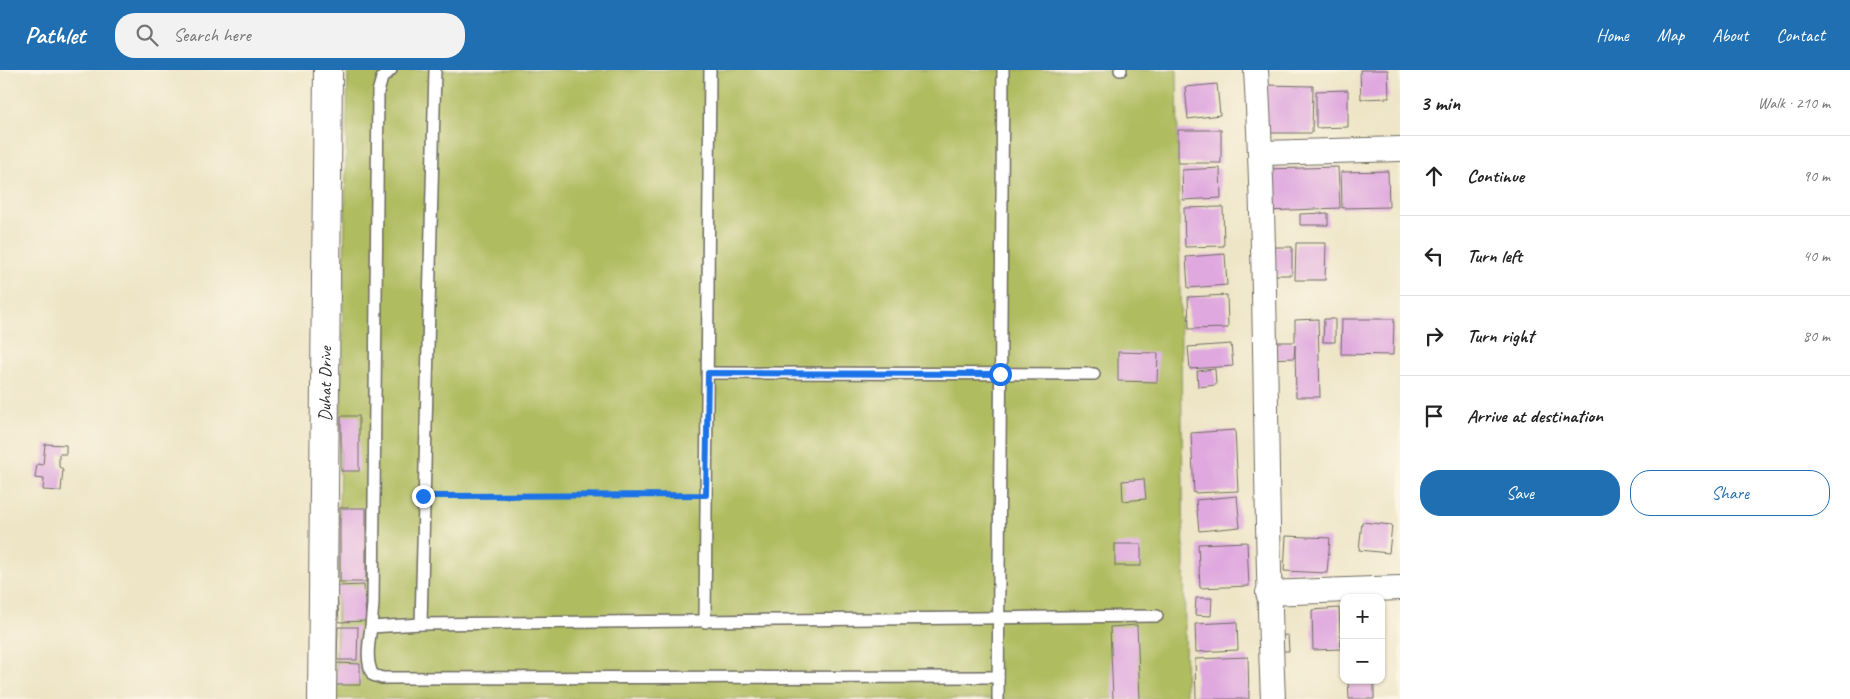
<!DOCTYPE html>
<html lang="en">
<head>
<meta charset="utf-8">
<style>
	:root { --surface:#fff; --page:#f2f2f2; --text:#222; --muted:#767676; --line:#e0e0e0; --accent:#1f6fb2 }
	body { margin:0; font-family:Caveat,sans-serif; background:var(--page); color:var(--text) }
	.controls { position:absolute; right:15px; bottom:15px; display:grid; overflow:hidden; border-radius:10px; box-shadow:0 1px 4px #0004 }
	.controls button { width:45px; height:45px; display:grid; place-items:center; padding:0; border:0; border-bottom:1px solid var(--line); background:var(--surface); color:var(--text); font:25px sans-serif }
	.stop { position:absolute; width:15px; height:15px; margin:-11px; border:4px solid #1a73e8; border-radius:50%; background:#fff }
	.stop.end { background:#1a73e8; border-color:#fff; box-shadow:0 1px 5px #0008 }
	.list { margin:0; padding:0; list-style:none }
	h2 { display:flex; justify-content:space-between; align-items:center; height:65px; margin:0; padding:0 20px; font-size:21px }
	h2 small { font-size:16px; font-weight:400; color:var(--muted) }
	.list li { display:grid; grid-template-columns:32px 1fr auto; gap:15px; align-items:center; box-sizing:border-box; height:80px; padding:0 20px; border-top:1px solid var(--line) }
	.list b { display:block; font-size:19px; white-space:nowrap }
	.list em { font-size:16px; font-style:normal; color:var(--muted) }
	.actions { display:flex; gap:10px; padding:15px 20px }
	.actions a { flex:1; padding:11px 0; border:1px solid var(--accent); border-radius:20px; text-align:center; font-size:18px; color:var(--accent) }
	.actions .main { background:var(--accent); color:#fff }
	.icon { flex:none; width:28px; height:28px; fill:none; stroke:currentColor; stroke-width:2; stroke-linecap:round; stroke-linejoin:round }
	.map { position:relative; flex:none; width:1400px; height:629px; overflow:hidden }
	header { display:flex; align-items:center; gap:30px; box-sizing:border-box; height:70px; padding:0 25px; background:var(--accent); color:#fff }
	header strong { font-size:24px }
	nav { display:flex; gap:28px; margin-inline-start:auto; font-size:18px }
	.search { width:350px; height:45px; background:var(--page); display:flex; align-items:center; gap:12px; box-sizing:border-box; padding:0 18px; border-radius:20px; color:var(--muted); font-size:19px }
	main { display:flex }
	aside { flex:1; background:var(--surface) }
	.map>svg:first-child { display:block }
	.green { fill:#afbc5e; stroke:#6d7444 }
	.building { fill:#dfa8df }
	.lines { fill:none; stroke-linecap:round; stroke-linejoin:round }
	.service-casing { stroke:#6f6c62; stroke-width:14 }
	.minor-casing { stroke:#6f6c62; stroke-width:26 }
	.tertiary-casing { stroke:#6f6c62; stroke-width:30 }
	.path { stroke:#6f6c62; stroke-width:3; stroke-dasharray:4 4; stroke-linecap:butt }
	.service { stroke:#fff; stroke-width:11 }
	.minor { stroke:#fff; stroke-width:24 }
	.tertiary { stroke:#fff; stroke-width:28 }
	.route { stroke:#1a73e8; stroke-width:6 }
	.labels { text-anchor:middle; stroke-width:4; stroke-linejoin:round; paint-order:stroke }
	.street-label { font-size:18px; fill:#2b2b2b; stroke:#fcf5e5 }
</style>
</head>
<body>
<header>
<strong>Pathlet</strong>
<div class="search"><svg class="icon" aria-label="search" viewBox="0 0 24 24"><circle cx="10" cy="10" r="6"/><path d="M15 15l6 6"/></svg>Search here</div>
<nav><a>Home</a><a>Map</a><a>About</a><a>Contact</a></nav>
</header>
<main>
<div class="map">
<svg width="1400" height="629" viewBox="0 0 1400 629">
	<rect width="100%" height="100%" fill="#fcf5e5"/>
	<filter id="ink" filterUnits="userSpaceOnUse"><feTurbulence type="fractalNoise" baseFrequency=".02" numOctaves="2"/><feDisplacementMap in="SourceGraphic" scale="10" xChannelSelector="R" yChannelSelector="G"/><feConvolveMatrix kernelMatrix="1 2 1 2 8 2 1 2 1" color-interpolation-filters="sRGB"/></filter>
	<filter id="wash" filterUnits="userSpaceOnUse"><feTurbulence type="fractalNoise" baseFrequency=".0096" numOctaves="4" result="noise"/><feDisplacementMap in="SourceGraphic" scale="20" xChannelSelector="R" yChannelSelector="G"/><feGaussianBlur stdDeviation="1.12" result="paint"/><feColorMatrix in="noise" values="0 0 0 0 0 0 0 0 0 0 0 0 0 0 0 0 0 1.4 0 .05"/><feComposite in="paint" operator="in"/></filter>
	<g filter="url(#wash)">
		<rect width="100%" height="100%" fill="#eee5c7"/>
		<polygon class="green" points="348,0 1177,0 1186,629 335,629"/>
		<g id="blocks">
			<g class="building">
				<polygon points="1360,0 1388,0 1389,28 1361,29"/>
				<polygon points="1217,14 1220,45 1188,49 1185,17"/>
				<polygon points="1264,15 1313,16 1312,63 1264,63"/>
				<polygon points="1348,20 1348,57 1316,58 1316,21"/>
				<rect x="1178" y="60" width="43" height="33"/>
				<polygon points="1338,97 1340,138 1267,141 1266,99"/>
				<polygon points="1220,98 1221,128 1183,130 1182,100"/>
				<polygon points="1388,101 1389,137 1342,138 1341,102"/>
				<polygon points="1223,137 1224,176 1185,177 1184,138"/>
				<polygon points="1328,143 1328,155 1300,155 1300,144"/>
				<polygon points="1296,173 1326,173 1325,210 1295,210"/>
				<rect x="1266" y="177" width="26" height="28"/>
				<polygon points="1225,184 1227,215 1188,218 1186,187"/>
				<polygon points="1227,225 1228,258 1189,259 1188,227"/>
				<polygon points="1318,249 1320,327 1296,327 1295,275 1294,288 1265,289 1265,272 1295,272 1295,250"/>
				<polygon points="1324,249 1335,249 1335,272 1323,272"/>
				<polygon points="1342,249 1394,249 1393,285 1341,284"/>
				<polygon points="1231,274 1233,296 1190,299 1188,277"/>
				<polygon points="1118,282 1158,283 1157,312 1118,311"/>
				<polygon points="1215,299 1216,315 1198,317 1197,301"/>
				<rect x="341" y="346" width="18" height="55"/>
				<polygon points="1235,360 1238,421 1194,423 1191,363"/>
				<polygon points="45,374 66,375 66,384 59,384 59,397 63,399 61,421 43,420 44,409 35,408 37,394 43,395"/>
				<polygon points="1144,409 1146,429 1123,431 1122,411"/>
				<polygon points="1237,426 1240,457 1199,461 1196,430"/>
				<rect x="340" y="438" width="26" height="74"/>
				<polygon points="1362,452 1392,455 1389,483 1359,480"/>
				<polygon points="1286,466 1330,468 1327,503 1284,501"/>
				<polygon points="1247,472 1249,516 1200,518 1198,474"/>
				<rect x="1115" y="474" width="26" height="22"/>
				<polygon points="364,515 366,551 339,552 337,516"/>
				<polygon points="1196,528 1212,528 1211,546 1195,545"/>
				<polygon points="1339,538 1341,579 1313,580 1312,540"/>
				<polygon points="1237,552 1238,580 1196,582 1195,554"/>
				<polygon points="1137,555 1140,629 1113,629 1110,557"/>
				<polygon points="338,557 358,557 357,590 337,590"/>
				<polygon points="1288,565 1289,581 1277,581 1277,566"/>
				<polygon points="1248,587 1249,629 1196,629 1195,589"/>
				<polygon points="337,593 360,594 360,615 336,615"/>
				<polygon points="1348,610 1374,610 1374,629 1349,629"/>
			</g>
		</g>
	</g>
	<g filter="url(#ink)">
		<use href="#blocks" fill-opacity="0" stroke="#6f6c62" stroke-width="1"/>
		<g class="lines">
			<g class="service-casing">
				<g id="service">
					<polyline points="391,0 382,8 378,22 373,534 371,557 421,554 1157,546"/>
					<polyline points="1120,0 1121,0"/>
					<polyline points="708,303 1094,304"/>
					<polyline points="705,552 710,0"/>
					<polyline points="421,554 435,0"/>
					<path d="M371,557C369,572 365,591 373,605L382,608L998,607"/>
					<polyline points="998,629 1003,0"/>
				</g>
			</g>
			<g class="minor-casing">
				<g id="minor">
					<path d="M1256,0C1268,209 1264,419 1273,629"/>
					<polyline points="1261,83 1400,79"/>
					<polyline points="1268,523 1400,518"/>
				</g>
			</g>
			<g class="tertiary-casing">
				<g id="tertiary">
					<path id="s1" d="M322,629L328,0"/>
				</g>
			</g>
			<polyline class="path" points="439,426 691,425"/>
			<use href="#service" class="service"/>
			<use href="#minor" class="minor"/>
			<use href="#tertiary" class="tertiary"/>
		</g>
	</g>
	<g class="lines" filter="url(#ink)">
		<polyline class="route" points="423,426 706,425 708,303 1000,304"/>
	</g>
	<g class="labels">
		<g class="street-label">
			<text dy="6" stroke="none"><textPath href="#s1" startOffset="315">Duhat Drive</textPath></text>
		</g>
	</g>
</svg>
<div class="controls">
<button>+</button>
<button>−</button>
</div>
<div class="stop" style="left:1000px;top:304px"></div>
<div class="stop end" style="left:423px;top:426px"></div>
</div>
<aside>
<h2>3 min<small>Walk · 210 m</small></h2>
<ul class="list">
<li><svg class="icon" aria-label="ahead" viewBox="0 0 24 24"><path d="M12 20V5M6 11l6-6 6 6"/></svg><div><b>Continue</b></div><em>90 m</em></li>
<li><svg class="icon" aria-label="left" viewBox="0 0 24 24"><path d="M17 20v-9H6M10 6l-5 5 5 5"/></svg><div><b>Turn left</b></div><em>40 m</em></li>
<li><svg class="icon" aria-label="right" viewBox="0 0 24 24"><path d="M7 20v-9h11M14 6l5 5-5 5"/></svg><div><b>Turn right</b></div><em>80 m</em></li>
<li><svg class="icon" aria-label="arrive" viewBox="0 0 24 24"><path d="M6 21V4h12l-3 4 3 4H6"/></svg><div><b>Arrive at destination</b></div></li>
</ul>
<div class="actions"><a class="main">Save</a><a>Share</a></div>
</aside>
</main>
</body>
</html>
